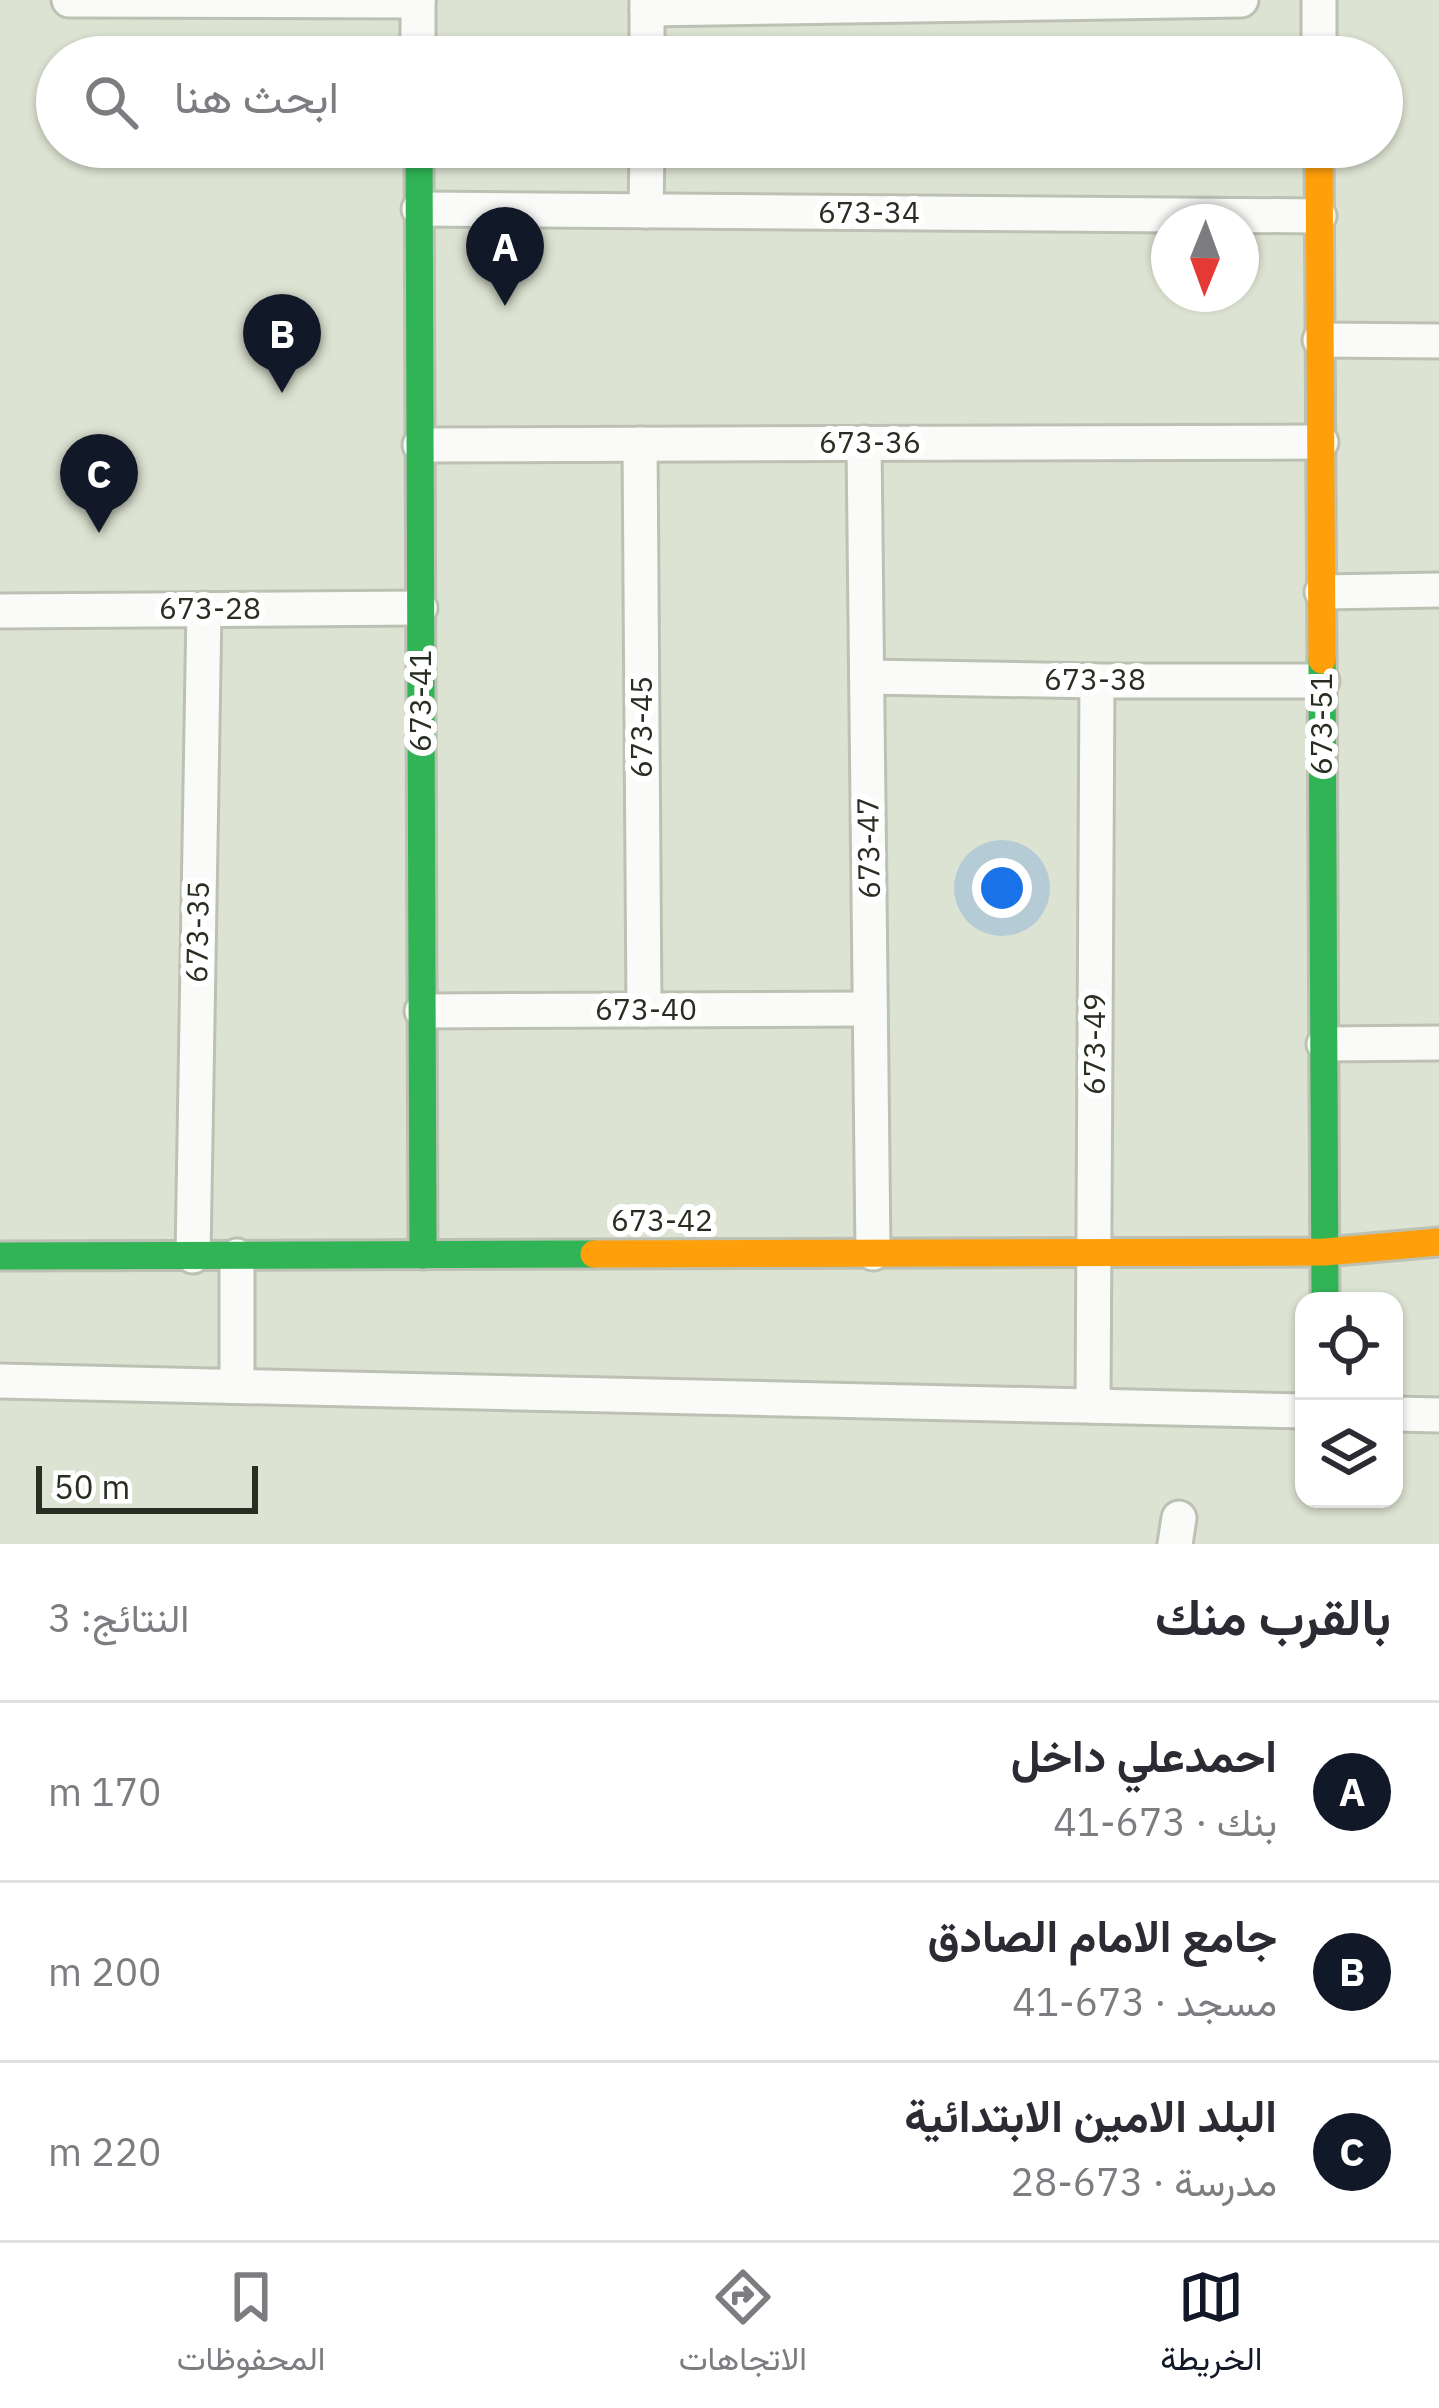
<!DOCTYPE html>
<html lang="ar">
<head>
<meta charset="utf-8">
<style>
	:root { --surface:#fff; --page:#f2f2f3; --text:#2b2b33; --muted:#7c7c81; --line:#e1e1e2; --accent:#111827 }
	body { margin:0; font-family:"IBM Plex Sans",Vazirmatn,sans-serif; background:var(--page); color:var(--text); direction:rtl }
	.controls { position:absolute; right:36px; bottom:36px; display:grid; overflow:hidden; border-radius:24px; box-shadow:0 3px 9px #0004 }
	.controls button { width:108px; height:108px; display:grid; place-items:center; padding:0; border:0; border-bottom:3px solid var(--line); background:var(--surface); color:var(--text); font:60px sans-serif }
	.compass { position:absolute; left:1151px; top:204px; width:108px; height:108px; border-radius:50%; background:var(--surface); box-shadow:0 3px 9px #0004; rotate:181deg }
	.scale { position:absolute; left:36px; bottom:30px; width:222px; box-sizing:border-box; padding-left:12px; border:6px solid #292e22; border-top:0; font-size:33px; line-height:42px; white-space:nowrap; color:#292e22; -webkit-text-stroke:9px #fff; paint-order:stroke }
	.you { position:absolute; left:1002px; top:888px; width:42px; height:42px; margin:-30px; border:9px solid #fff; border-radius:50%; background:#1a73e8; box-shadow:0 0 0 18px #1a73e833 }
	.badge { display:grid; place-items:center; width:78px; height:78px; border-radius:50%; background:var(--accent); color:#fff; font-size:39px; font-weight:700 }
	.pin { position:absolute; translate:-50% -99px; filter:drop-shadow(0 3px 6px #0008) }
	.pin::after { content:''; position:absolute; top:63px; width:42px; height:36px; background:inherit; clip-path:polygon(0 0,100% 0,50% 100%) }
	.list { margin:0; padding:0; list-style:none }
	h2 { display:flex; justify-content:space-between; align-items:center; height:156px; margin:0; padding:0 48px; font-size:51px }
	h2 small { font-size:39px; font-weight:400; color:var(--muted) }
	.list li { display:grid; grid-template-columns:78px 1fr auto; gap:36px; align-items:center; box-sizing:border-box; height:180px; padding:0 48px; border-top:3px solid var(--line) }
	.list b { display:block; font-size:45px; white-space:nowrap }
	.list p { margin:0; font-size:39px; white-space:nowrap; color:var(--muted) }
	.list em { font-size:39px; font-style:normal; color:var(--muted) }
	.icon { flex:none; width:66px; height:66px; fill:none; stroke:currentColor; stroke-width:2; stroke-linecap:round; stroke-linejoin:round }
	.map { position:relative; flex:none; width:1439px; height:1544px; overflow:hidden; direction:ltr }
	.search { position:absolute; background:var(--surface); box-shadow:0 3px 9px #0004; left:36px; right:36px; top:36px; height:132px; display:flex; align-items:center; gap:30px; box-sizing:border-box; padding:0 42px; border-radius:66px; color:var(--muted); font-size:45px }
	.sheet { height:696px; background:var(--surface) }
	nav { display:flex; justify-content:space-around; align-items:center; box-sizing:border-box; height:168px; border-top:3px solid var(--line); background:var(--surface); font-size:33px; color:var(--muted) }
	nav a { display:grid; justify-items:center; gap:6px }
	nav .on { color:var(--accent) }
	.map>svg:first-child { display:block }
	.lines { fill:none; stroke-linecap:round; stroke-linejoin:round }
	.street-casing { stroke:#bcc1b3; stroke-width:39 }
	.fast-casing { stroke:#bcc1b3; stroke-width:33 }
	.slow-casing { stroke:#bcc1b3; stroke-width:33 }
	.street { stroke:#fafbf8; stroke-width:33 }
	.fast { stroke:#30b455; stroke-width:27 }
	.slow { stroke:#ff9f0a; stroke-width:27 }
	.labels { text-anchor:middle; stroke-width:12; stroke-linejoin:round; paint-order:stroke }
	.street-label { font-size:30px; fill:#292e22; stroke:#fff }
</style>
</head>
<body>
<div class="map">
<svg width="1439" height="1544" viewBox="0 0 1439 1544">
	<rect width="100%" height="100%" fill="#dde3d2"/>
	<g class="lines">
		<g class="street-casing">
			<g id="street">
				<polyline points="69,0 418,1"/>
				<polyline points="418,0 418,57"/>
				<polyline points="1319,0 1319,57"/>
				<polyline points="647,9 1241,0"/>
				<polyline points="647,57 647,0"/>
				<polyline points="419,209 1319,216"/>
				<polyline points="646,211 647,147"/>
				<polyline points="1320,340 1439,341"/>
				<polyline points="864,443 873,1253"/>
				<polyline points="640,444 644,1010"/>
				<polyline points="420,445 1321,442"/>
				<polyline points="1322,592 1439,590"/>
				<polyline points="0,611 420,608"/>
				<polyline points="867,677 1097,681 1322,681"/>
				<polyline points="422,1011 870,1009"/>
				<polyline points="1324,1044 1439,1043"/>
				<polyline points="193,1256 204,609"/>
				<polyline points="237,1256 237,1386"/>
				<polyline points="0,1381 1304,1411"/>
				<polyline points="1093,1406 1097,681"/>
				<polyline points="1394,1414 1439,1415"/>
				<polyline points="1175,1544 1179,1518"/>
			</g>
		</g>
		<g class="fast-casing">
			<g id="fast">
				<polyline points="419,147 423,1255"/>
				<polyline points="1322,660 1325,1301"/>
				<polyline points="0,1256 594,1254"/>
			</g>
		</g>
		<g class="slow-casing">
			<g id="slow">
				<polyline points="1319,147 1322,660"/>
				<polyline points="594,1254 1325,1252 1439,1242"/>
			</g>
		</g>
		<use href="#street" class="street"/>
		<use href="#fast" class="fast"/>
		<use href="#slow" class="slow"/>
	</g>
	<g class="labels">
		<g class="street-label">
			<text x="869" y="223">673-34</text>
			<text x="870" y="453">673-36</text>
			<text x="210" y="619">673-28</text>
			<text x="1095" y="690">673-38</text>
			<text transform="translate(421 701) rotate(-90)" y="10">673-41</text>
			<text transform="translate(1322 724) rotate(-90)" y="10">673-51</text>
			<text transform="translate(642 727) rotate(-90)" y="10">673-45</text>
			<text transform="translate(869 848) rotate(-91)" y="10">673-47</text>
			<text transform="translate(198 932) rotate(-89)" y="10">673-35</text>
			<text x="646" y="1020">673-40</text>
			<text transform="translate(1095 1044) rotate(-90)" y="10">673-49</text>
			<text x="662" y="1231">673-42</text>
		</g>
	</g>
</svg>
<div class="controls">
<button><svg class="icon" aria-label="locate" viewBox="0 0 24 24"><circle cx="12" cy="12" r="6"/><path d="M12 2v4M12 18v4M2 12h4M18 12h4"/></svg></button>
<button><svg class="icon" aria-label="layers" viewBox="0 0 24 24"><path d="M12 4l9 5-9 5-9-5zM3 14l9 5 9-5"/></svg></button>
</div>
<svg class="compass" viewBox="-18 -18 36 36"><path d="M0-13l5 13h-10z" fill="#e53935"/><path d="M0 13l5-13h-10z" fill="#7c7c81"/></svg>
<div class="scale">50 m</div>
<div class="you"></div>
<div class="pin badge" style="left:505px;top:306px">A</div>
<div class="pin badge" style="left:282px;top:393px">B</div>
<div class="pin badge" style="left:99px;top:533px">C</div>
<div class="search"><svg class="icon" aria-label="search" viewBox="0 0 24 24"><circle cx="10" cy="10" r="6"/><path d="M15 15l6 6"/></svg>ابحث هنا</div>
</div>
<section class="sheet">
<h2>بالقرب منك<small>النتائج: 3</small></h2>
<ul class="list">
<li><span class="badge">A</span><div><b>احمدعلي داخل</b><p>بنك · 673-41</p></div><em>170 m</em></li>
<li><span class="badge">B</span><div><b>جامع الامام الصادق</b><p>مسجد · 673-41</p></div><em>200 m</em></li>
<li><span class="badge">C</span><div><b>البلد الامين الابتدائية</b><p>مدرسة · 673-28</p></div><em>220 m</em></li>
</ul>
</section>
<nav>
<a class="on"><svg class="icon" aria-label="map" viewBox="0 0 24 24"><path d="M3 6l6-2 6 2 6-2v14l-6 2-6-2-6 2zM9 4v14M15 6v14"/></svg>الخريطة</a>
<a><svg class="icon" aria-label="directions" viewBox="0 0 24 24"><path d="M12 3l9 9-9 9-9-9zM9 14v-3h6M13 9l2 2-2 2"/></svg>الاتجاهات</a>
<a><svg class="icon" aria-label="saved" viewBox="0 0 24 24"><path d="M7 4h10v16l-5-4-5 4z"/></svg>المحفوظات</a>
</nav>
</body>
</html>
